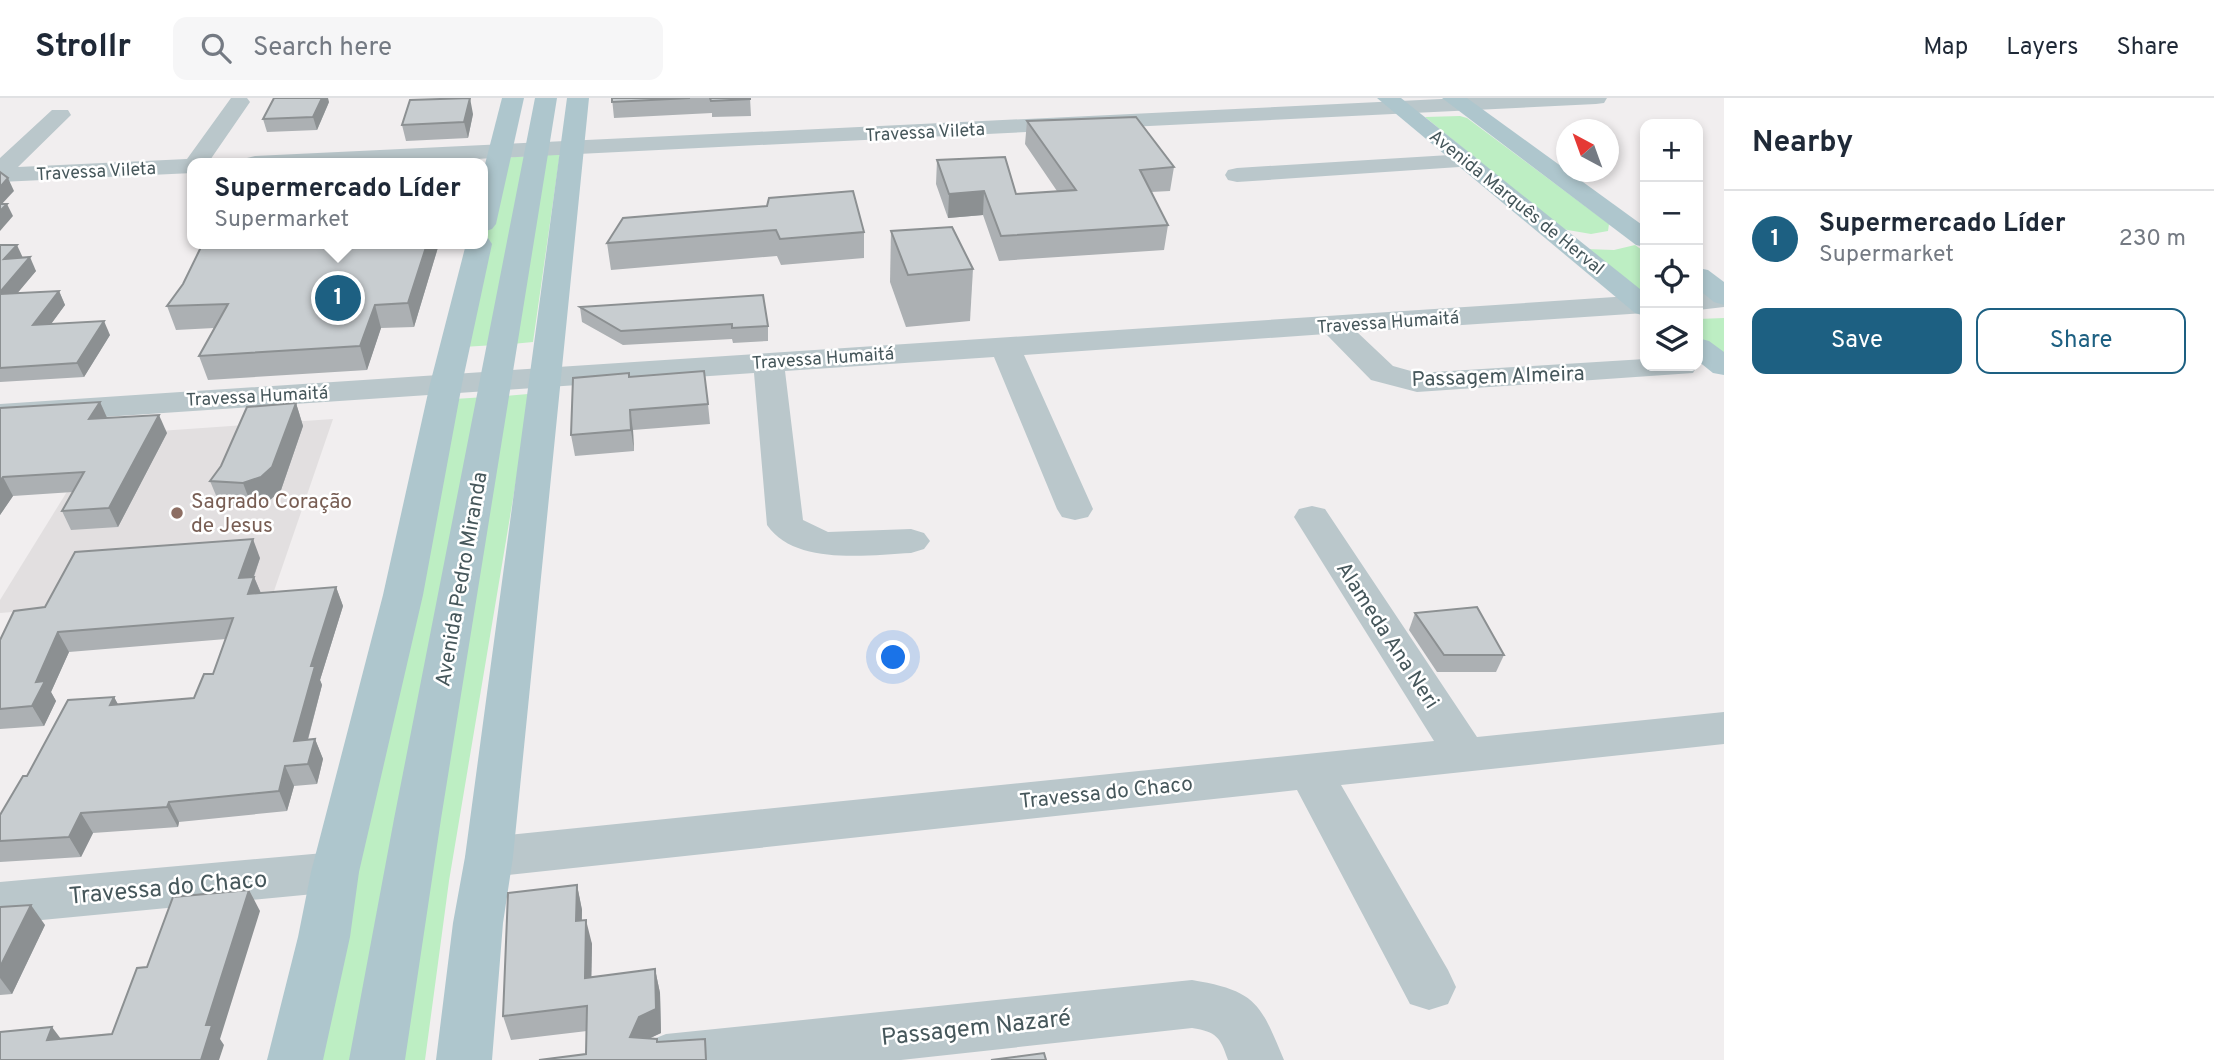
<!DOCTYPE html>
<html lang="en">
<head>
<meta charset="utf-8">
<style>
	:root { --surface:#fff; --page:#f6f6f7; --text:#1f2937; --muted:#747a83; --line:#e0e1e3; --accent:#1d6082 }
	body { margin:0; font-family:Overpass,sans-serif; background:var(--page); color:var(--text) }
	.controls { position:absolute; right:21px; top:21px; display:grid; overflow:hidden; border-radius:14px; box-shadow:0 4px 10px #0003 }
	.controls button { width:63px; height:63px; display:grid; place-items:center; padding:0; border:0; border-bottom:2px solid var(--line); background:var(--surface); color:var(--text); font:35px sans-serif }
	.compass { position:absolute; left:1556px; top:21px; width:63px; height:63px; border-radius:50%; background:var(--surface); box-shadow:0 4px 10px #0003; rotate:319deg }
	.you { position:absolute; left:894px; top:560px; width:24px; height:24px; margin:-18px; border:5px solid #fff; border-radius:50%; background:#1a73e8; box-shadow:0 0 0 10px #1a73e833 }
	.badge { display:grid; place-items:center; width:46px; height:46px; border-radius:50%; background:var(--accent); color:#fff; font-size:23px; font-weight:700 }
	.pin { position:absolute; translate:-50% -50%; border:4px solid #fff; box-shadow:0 2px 7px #0006 }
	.popup { position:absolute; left:187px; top:60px; width:301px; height:91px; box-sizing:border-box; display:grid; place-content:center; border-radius:14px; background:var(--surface); filter:drop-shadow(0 2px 5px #0005); font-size:23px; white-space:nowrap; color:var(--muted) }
	.popup b { font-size:26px; color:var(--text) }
	.popup::after { content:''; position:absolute; left:50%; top:100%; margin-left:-14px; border:14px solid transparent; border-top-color:var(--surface) }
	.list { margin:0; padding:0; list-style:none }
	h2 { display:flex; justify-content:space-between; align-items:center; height:91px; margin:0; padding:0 28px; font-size:30px }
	h2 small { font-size:23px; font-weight:400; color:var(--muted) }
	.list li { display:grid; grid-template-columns:46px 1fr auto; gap:21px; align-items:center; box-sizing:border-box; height:98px; padding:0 28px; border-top:2px solid var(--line) }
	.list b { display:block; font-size:26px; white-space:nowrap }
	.list p { margin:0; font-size:23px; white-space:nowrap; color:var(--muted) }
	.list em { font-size:23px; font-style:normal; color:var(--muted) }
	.actions { display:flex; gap:14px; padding:21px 28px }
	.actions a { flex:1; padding:16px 0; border:2px solid var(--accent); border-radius:14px; text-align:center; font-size:24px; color:var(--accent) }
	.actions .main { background:var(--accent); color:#fff }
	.icon { flex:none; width:38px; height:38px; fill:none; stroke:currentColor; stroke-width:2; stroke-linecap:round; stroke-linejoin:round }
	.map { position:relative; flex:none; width:1724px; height:962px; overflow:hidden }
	header { display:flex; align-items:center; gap:42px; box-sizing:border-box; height:98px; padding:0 35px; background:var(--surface); border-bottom:2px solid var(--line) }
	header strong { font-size:33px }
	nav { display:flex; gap:38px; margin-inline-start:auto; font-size:24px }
	.search { width:490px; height:63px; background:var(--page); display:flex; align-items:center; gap:18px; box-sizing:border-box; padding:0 24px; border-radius:14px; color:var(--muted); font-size:26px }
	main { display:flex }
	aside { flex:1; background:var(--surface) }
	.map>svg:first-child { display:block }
	.education { fill:#e2dfe0 }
	.green { fill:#bdeec3 }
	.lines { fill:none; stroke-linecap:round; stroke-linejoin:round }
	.minor { fill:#bac7cb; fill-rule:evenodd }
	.major { fill:#aec6cd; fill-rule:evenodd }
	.wall { fill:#acb0b3 }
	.shaded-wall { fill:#8c9092 }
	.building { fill:#c8cdd0; stroke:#8c9092; stroke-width:2 }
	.education-dot { fill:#8d6e63; stroke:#fff; stroke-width:2.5 }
	.labels { text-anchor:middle; stroke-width:5; stroke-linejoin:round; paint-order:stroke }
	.far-street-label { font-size:18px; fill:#46575b; stroke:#fff }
	.street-label { font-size:21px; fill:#46575b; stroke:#fff }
	.education-label { font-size:21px; fill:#785e54; stroke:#fff; text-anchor:start }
	.near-street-label { font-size:24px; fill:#46575b; stroke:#fff }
</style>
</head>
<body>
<header>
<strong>Strollr</strong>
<div class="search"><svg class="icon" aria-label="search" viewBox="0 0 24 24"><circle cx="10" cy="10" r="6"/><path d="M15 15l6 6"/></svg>Search here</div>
<nav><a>Map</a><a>Layers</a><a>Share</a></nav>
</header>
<main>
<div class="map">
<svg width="1724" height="962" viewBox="0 0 1724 962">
	<rect width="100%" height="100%" fill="#f1eeef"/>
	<polygon class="education" points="333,321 274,493 0,515 0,502 102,337"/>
	<g class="green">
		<polygon points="1460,18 1467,20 1609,126 1608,133 1591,136 1562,131 1425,19"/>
		<polygon points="560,55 533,244 512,246 541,56"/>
		<polygon points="528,58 495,247 463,249 503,60"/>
		<polygon points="1635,147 1645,154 1645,194 1638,194 1586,151 1614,152"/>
		<polygon points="1724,220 1724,261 1698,239 1698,221"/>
		<polygon points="528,296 519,365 449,783 425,962 388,962 505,298"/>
		<polygon points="486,299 356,962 312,962 454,301"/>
	</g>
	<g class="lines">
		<g class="minor">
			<polygon points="231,0 247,0 250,4 208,65 193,65 193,75 0,84 0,60 52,12 68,12 71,17 18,69 187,61"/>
			<polygon points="1462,0 1607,0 1604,5 1596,6 395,65 243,65 247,60 255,58"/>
			<polygon points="1466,56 1474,58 1478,63 1474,68 1237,84 1228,82 1225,77 1228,72 1237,70"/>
			<polygon points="1724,191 1724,209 1698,212 1698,194"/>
			<path d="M1645,197V215L1357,234L1393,268L1418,275L1645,261V268H1697L1693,275L1417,294L1371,282L1326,236L1024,257L1093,411L1088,419L1075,422L1062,419L1057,411L994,259L785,273L803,422L828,434L911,431L924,435L930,443L924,451L911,455C868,457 795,468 767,427L754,275L0,326V306Z"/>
			<polygon points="1312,408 1325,411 1477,639 1724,614 1724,646 1341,687 1448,872 1456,889 1448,906 1429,912 1410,906 1297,692 489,779 472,773 465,759 472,745 489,739 1434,643 1294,419 1299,411"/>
			<polygon points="335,754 352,760 359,774 352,788 335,794 0,826 0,784"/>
			<path d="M1192,882C1257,893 1260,905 1284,962H1228C1220,939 1217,934 1192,930L901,962H638L646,944L666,936Z"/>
		</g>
		<g class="major">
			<polygon points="502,0 524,0 496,126 492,131 483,134 483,74"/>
			<polygon points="535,0 557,0 441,721 405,962 349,962 394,721"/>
			<polygon points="567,0 589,0 513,759 503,825 492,962 436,962 453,825 465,759"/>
			<polygon points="1377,0 1401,0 1645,195 1645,218 1635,215"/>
			<polygon points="1442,0 1467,0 1645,129 1645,149 1636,147"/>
			<polygon points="483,139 488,140 492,146 462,286 423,497 359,774 350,839 323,962 267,962 298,839 311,774 383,497 430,286 466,146 483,146"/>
			<polygon points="1698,170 1708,172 1724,184 1724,207 1714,204 1698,191"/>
			<polygon points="1698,240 1709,243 1724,254 1724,277 1713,275 1698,263"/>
		</g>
	</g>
	<g class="wall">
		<polygon points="612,0 750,0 751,18 712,19 712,15 614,20"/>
		<polygon points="329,4 317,32 267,34 263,21"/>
		<polygon points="473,16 468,40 406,43 402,27"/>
		<polygon points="1027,23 1174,69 1170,93 1151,94 1168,127 1164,152 999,163 983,117 948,120 936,86 937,62 1016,96 1057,93 1025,46"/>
		<polygon points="623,120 864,134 864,160 781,167 777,158 611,172 607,145"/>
		<polygon points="891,133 973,171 970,223 906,229 890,184"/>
		<polygon points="214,146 439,146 414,229 381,230 367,272 208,282 199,258 214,230 176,232 167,208"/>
		<polygon points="0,147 23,160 36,173 17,195 59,193 65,207 51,226 110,237 84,279 0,284"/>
		<polygon points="580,209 768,228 768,243 733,245 732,241 623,247 582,224"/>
		<polygon points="630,279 708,306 710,326 633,332 634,353 575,358 571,337"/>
		<polygon points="100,304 107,320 167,335 118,429 71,432 62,413 73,394 13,398 0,417 0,310"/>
		<polygon points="296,305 303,328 281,392 270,402 252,409 220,407 210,383"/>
		<polygon points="260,460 254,479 261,495 336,489 343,508 320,582 322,587 308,642 315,641 323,661 317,686 294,688 287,713 179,724 178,729 93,735 81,759 0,764 0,717 27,678 114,599 118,607 194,600 213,576 226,541 69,554 51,594 56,603 44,628 0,631 0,542 45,509"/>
		<polygon points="1415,515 1504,557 1496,574 1437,574 1409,532"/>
		<polygon points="577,787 582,812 582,822 592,846 591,879 655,871 660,895 661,935 650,940 586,956 587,933 511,942 503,918"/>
		<polygon points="0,809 45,827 12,896 0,897"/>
	</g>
	<g class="shaded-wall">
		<polygon points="322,0 328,0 329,4 317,32 313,19"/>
		<polygon points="470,0 473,16 468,40 464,24"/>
		<polygon points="8,80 14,93 0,108 0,89"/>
		<polygon points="984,93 983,117 948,120 949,96"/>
		<polygon points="7,106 13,118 0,133 0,113"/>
		<polygon points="427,146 439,146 414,229 408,205"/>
		<polygon points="17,147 23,160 4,161"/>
		<polygon points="30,159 36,173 5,210 0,200 0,194"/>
		<polygon points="59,193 65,207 40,241 33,227"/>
		<polygon points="375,207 381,230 367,272 360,248"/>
		<polygon points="104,223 110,237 84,279 77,265"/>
		<polygon points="100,304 108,322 89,321"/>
		<polygon points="296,305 303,328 281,392 270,402 252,409 243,385"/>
		<polygon points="630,312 633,332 634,353 631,332"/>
		<polygon points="159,317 167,335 118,429 109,410"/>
		<polygon points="3,379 13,398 0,417 0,383"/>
		<polygon points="253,441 260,460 246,500 239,480"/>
		<polygon points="254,479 262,498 248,496"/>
		<polygon points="336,489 343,508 320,582 322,587 302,663 294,643 311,568"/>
		<polygon points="58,534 69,554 51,594 56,603 44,628 32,608 36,584"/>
		<polygon points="114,599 125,619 110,607"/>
		<polygon points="315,641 323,661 317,686 308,666"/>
		<polygon points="285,668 294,688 287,713 279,693"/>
		<polygon points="169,704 179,724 178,729 167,709"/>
		<polygon points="81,715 93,735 81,759 69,739"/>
		<polygon points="577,787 582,812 581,848 576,823"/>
		<polygon points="249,792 260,813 220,941 224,947 219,962 201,962 206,927"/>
		<polygon points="31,807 45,827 12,896 0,880 0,869"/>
		<polygon points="586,822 592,846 591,904 585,880"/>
		<polygon points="655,871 660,895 661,935 644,943 630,939 639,919"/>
		<polygon points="52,929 67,949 47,942"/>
	</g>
	<g class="building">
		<polygon points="274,0 322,0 313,19 263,21"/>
		<polygon points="470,0 464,24 402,27 410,2"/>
		<polygon points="612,0 690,0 612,4"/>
		<polygon points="710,0 750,0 750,1 711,3"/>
		<polygon points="1136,19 1174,69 1140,72 1168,127 1001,138 984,93 949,96 937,62 1005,59 1016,96 1076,92 1027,23"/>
		<polygon points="0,74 8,80 0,89"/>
		<polygon points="853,93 864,134 780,141 776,132 607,145 623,120 767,108 769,100"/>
		<polygon points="0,106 7,106 0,113"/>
		<polygon points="952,129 973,171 908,177 891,133"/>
		<polygon points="214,146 427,146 408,205 375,207 360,248 199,258 228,206 167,208 183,186 202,147"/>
		<polygon points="0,147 17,147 4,161 30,159 0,194"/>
		<polygon points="59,193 33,227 104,223 77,265 0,270 0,196"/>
		<polygon points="763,197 768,228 732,230 732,226 621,233 580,209"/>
		<polygon points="704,273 708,306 630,312 631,332 571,337 573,280 629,275 629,279"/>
		<polygon points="100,304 89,321 159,317 109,410 62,413 84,374 3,379 0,383 0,310"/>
		<polygon points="296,305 272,369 261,379 243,385 210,383 221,368 247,309"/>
		<polygon points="253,441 239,480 254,479 248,496 336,489 311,568 315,568 294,643 315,641 308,666 285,668 279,693 169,704 167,709 81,715 69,739 0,743 0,717 23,678 27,678 68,602 114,599 110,607 194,600 204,576 213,576 233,520 58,534 36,584 45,583 32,608 0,611 0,542 14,513 45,509 75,454"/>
		<polygon points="1477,509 1504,557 1444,557 1415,515"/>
		<polygon points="577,787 576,823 586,822 585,880 655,871 656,911 639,919 630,939 657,941 657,944 705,941 706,962 539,962 586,956 587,908 503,918 508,795"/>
		<polygon points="249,792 206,927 212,927 201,962 0,962 0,934 52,929 47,942 112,936 137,870 147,869 173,799"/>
		<polygon points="31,807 0,869 0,809"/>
		<polygon points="1044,955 1046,962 991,962"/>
	</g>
	<circle class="education-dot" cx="177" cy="415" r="7"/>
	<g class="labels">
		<g class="far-street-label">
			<text transform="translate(925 34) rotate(-3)" y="6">Travessa Vileta</text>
			<text transform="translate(96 73) rotate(-3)" y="6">Travessa Vileta</text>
			<text transform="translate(1517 104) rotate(39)" y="6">Avenida Marquês de Herval</text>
			<text transform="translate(1388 224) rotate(-4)" y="6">Travessa Humaitá</text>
			<text transform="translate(823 260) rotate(-4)" y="6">Travessa Humaitá</text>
			<text transform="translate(257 298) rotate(-3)" y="6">Travessa Humaitá</text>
		</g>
		<g class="street-label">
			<text transform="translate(1498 278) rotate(-2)" y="7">Passagem Almeira</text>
			<text transform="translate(461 481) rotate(-80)" y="7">Avenida Pedro Miranda</text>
			<text transform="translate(1388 537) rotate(57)" y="7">Alameda Ana Neri</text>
			<text transform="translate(1106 694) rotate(-6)" y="7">Travessa do Chaco</text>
		</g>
		<g class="education-label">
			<text x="191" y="410">Sagrado Coração<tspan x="191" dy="24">de Jesus</tspan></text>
		</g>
		<g class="near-street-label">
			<text transform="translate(168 789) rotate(-5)" y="8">Travessa do Chaco</text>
			<text transform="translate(976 929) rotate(-6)" y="8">Passagem Nazaré</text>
		</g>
	</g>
</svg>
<div class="controls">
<button>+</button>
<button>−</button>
<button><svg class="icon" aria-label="locate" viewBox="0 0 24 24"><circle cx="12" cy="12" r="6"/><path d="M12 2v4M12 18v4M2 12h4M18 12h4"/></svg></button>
<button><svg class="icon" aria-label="layers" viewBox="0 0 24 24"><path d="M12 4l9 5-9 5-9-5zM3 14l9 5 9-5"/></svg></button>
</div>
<svg class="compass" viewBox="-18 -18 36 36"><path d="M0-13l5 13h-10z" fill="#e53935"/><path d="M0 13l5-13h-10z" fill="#747a83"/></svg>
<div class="you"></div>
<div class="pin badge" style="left:338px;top:200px">1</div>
<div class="popup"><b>Supermercado Líder</b>Supermarket</div>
</div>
<aside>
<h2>Nearby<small></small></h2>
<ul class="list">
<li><span class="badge">1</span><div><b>Supermercado Líder</b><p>Supermarket</p></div><em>230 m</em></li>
</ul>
<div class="actions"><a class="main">Save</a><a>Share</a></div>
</aside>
</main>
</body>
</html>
